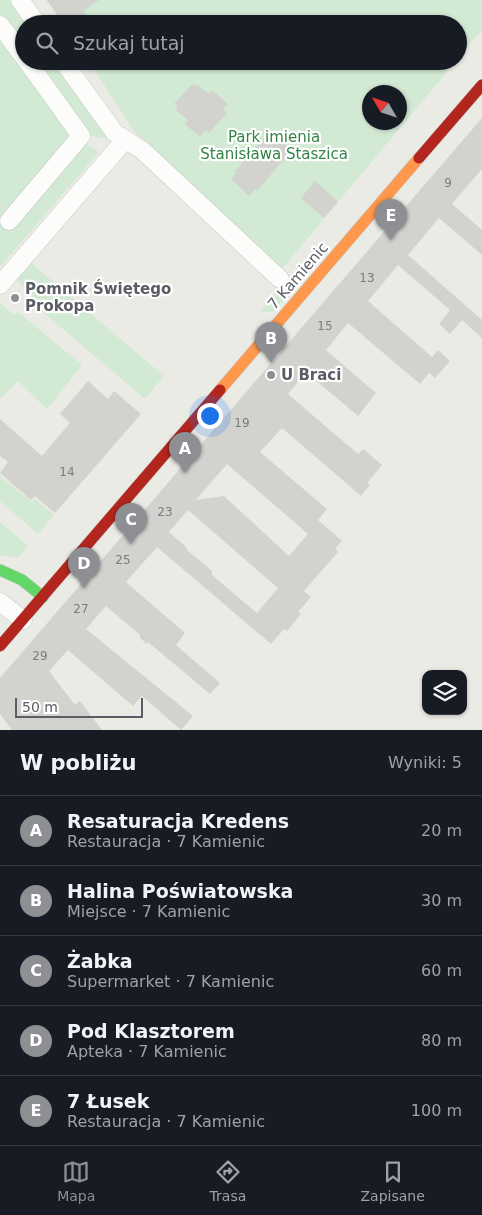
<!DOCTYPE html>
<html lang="pl">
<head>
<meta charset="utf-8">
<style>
	:root { --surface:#171b24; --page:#20242c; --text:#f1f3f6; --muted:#9ea1a6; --line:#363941; --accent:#8d8f92 }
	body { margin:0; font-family:"DejaVu Sans",sans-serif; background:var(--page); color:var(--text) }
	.controls { position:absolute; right:15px; bottom:15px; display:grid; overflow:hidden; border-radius:10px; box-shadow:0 1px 4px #0004 }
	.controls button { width:45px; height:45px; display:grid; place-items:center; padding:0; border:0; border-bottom:1px solid var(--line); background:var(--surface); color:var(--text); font:25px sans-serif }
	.compass { position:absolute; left:362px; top:85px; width:45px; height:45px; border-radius:50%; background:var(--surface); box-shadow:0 1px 4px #0004; rotate:309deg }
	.scale { position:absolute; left:15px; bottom:12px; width:128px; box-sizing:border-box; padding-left:5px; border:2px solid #5b5d64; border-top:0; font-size:14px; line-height:18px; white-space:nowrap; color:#5b5d64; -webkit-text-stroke:4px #fff; paint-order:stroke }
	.you { position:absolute; left:209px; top:415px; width:18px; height:18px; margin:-12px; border:4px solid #fff; border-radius:50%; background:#1a73e8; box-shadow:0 0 0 8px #1a73e833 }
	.badge { display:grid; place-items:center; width:32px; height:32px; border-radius:50%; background:var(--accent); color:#fff; font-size:16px; font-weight:700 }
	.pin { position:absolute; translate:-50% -41px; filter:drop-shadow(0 1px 2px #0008) }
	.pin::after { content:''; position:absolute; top:26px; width:18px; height:15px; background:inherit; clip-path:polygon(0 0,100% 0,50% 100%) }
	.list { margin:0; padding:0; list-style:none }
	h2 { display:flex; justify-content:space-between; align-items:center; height:65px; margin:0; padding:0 20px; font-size:21px }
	h2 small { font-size:16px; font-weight:400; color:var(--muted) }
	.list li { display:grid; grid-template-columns:32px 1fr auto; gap:15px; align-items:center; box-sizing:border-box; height:70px; padding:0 20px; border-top:1px solid var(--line) }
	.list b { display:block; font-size:19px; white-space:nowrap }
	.list p { margin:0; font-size:16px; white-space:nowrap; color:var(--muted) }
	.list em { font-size:16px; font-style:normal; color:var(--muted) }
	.icon { flex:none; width:28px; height:28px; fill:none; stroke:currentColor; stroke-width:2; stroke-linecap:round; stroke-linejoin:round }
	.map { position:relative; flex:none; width:482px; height:730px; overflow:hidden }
	.search { position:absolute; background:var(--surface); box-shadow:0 1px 4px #0004; left:15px; right:15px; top:15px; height:55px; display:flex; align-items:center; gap:12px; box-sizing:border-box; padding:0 18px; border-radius:28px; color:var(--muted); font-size:19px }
	.sheet { height:415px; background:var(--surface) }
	nav { display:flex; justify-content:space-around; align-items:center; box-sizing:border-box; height:70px; border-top:1px solid var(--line); background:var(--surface); font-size:14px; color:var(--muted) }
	nav a { display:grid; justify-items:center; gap:2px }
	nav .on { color:var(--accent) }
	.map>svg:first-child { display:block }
	.green { fill:#d2e9d4; fill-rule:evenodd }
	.building { fill:#d2d2cf; fill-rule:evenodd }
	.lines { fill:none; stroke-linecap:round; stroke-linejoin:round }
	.street-casing { stroke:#c8c9c8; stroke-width:19 }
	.fast-casing { stroke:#c6c7c7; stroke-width:12 }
	.slow-casing { stroke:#c6c7c7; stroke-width:12 }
	.jam-casing { stroke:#c6c7c7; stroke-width:12 }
	.street { stroke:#fcfcfb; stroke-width:18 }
	.fast { stroke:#63d668; stroke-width:11 }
	.slow { stroke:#ff974d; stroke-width:11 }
	.jam { stroke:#b3261e; stroke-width:11 }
	.poi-dot { fill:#8d8f92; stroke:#fff; stroke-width:2 }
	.labels { text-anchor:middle; stroke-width:4.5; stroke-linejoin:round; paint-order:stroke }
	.number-label { font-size:12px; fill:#7a7c80 }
	.park-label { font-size:15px; fill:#328446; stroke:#fff }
	.street-label { font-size:15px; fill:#5b5d64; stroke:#fff }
	.poi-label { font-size:15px; font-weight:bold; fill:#5b5d64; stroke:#fff; text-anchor:start }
</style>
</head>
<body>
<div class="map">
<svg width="482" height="730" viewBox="0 0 482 730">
	<rect width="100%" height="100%" fill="#ebebe6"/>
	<g class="green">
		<polygon points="0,0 13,0 30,24 24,24 24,51 0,18"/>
		<polygon points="46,0 482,0 482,30 458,58 458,24 63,24"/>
		<polygon points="0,33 83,142 99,152 0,267"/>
		<polygon points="31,61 56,61 109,137 108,139 88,135"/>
		<path d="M89,61H456L281,270L133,130ZM370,92H400V122H370Z"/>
		<polygon points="31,263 164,376 145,399 29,300 33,294 16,280"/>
		<polygon points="281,287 286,294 286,297 272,312 260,312"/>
		<polygon points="0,303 14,315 18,312 82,365 47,409 18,381 0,399"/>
		<polygon points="0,476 32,502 35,499 54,515 38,534 0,501"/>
		<polygon points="0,522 28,546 18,558 0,555"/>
	</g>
	<g class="building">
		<polygon points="47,0 99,0 83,11 92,24 64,24"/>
		<polygon points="192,84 195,86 196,84 209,94 212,90 228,104 223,110 227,113 209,133 206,130 200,137 185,124 188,120 176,110 178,107 174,104"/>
		<path d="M482,118V169L452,204L482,230V255L439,218L408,255L482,320V338L462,320L450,334L439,324L450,310L398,265L368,301L432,357L438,350L450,361L435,378L429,373L420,384L348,323L326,350L376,393L358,416L306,372L288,394L358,454L363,449L382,465L367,483L370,485L361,496L282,428L260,452L327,509L318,520L342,541L335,549L338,552L304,591L311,597L298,612L301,614L287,631L284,629L271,644L157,547L126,582L185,633L176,645L220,683L210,694L148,642L147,644L140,638V635L106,606L86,629L193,716L181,730L142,696L133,706L68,650L49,671L75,705L80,701L102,730H12L0,714V678ZM227,464L308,534L289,556L224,496L196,500ZM188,510L278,588L257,613L212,575V571L187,550V548L169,532Z"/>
		<polygon points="270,131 292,150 257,191 255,189 249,196 231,179 236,173 235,171"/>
		<polygon points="315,181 338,202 324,218 301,198"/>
		<polygon points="88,381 108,399 114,391 141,414 55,513 35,496 31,500 0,473 8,462 0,456 0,419 42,456 70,423 60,414"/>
	</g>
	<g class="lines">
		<g class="street-casing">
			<g id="street">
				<polyline points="20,0 37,24"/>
				<polyline points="0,25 24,57"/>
				<polyline points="63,61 115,133 142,150 280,279"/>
				<polyline points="9,221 81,136 27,61"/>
				<polyline points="0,285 125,140"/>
				<polyline points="0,602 23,620"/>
			</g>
		</g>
		<g class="fast-casing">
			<polyline id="fast" points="0,570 22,580 43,597"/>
		</g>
		<g class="slow-casing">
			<polyline id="slow" points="220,390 419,158"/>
		</g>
		<g class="jam-casing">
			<g id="jam">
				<polyline points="419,158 482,85"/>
				<polyline points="0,646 220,390"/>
			</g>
		</g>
		<use href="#street" class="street"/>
		<use href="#fast" class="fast"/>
		<use href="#slow" class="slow"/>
		<use href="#jam" class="jam"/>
	</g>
	<g class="poi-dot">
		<circle cx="15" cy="298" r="5"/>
		<circle cx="271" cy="375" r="5"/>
	</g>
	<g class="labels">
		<g class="number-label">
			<text x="448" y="187">9</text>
			<text x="367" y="282">13</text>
			<text x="325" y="330">15</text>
			<text x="242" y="427">19</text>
			<text x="67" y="476">14</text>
			<text x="165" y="516">23</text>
			<text x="123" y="564">25</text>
			<text x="81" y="613">27</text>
			<text x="40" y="660">29</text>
		</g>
		<g class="park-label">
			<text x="274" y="142">Park imienia<tspan x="274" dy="17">Stanisława Staszica</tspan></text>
		</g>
		<g class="street-label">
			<text transform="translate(298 276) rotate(-49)" y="5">7 Kamienic</text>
		</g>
		<g class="poi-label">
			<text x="25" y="294">Pomnik Świętego<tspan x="25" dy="17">Prokopa</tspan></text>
			<text x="281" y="380">U Braci</text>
		</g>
	</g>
</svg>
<div class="controls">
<button><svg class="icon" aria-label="layers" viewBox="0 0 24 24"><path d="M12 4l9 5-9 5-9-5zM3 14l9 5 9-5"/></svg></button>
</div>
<svg class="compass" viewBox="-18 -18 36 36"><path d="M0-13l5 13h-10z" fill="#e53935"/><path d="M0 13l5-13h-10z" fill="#9ea1a6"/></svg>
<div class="scale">50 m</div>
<div class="you"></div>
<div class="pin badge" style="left:185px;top:473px">A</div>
<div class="pin badge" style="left:271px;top:363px">B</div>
<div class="pin badge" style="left:131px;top:544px">C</div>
<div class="pin badge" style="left:84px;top:588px">D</div>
<div class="pin badge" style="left:391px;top:240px">E</div>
<div class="search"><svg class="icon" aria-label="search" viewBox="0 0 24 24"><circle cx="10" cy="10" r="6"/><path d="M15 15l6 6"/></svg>Szukaj tutaj</div>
</div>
<section class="sheet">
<h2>W pobliżu<small>Wyniki: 5</small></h2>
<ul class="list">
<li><span class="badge">A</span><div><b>Resaturacja Kredens</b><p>Restauracja · 7 Kamienic</p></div><em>20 m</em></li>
<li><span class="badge">B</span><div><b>Halina Poświatowska</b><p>Miejsce · 7 Kamienic</p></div><em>30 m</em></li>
<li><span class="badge">C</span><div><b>Żabka</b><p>Supermarket · 7 Kamienic</p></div><em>60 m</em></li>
<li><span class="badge">D</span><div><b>Pod Klasztorem</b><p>Apteka · 7 Kamienic</p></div><em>80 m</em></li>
<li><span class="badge">E</span><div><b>7 Łusek</b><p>Restauracja · 7 Kamienic</p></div><em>100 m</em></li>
</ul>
</section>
<nav>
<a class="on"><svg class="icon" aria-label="map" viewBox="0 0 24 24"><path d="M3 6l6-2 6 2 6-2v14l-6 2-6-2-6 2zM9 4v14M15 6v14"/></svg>Mapa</a>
<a><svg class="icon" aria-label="directions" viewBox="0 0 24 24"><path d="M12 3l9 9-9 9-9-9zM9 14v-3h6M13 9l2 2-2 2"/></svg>Trasa</a>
<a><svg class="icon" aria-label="saved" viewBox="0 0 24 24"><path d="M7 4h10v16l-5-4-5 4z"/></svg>Zapisane</a>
</nav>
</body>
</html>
